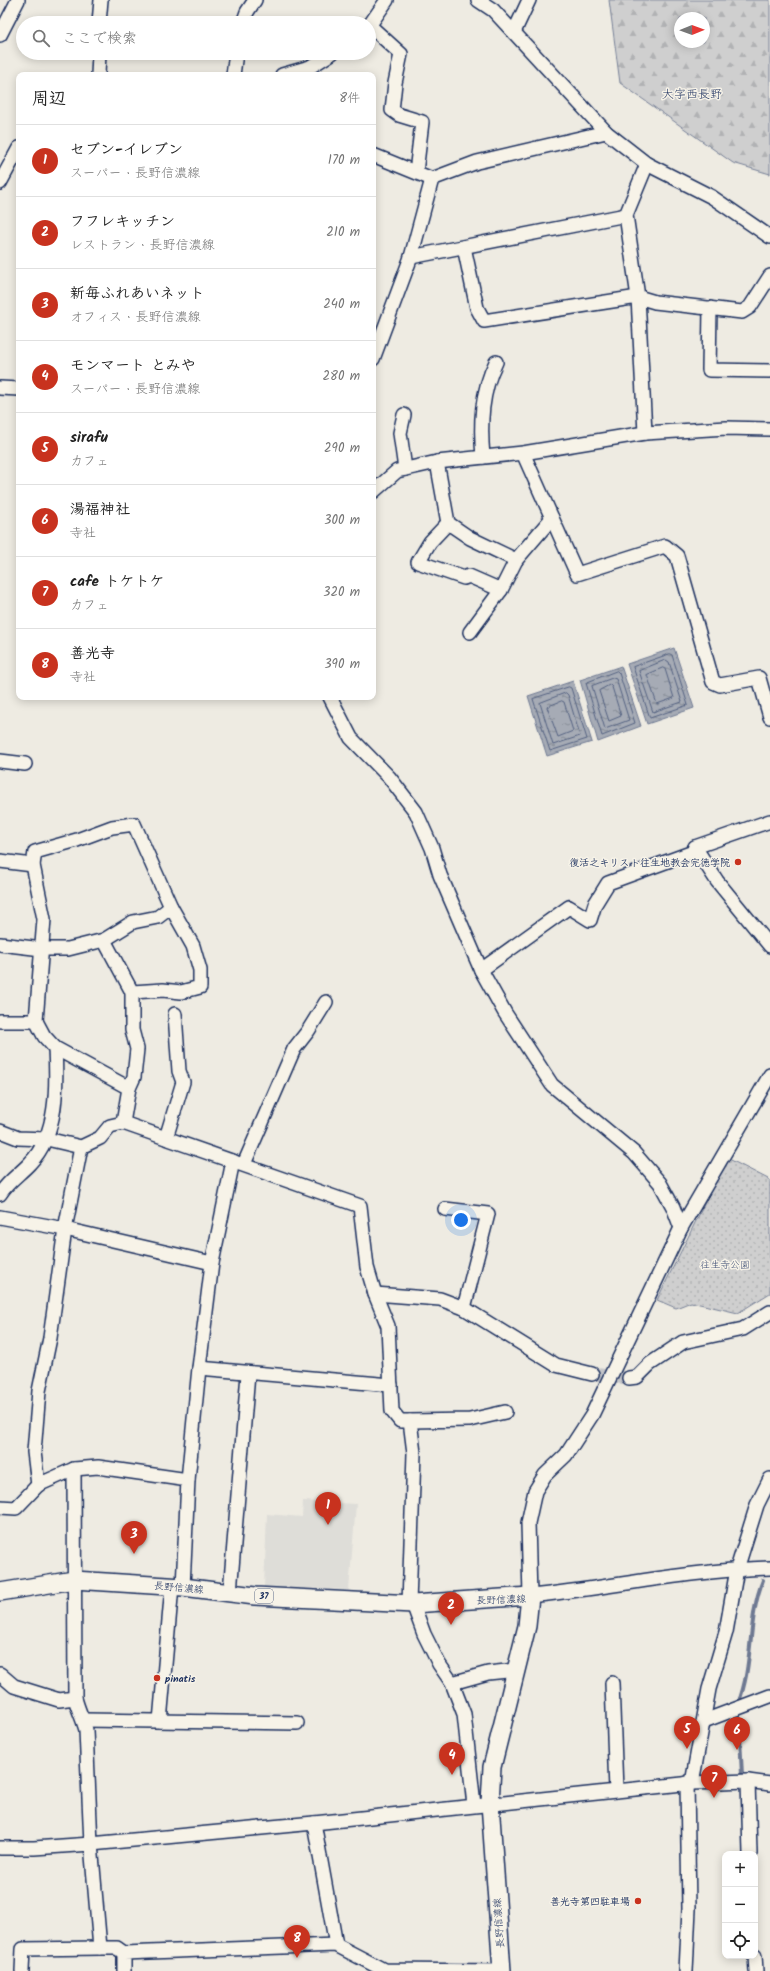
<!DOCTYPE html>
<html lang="ja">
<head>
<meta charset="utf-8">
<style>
	:root { --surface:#fff; --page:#f6f6f6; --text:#222; --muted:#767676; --line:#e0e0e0; --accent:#c8321e }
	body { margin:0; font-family:Kalam,"Klee One",sans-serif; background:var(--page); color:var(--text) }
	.controls { position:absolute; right:12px; bottom:12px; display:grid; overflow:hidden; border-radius:8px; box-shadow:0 2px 10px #0003 }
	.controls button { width:36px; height:36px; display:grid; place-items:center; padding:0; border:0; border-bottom:1px solid var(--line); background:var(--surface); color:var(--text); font:20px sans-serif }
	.compass { position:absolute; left:674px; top:12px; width:36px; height:36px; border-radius:50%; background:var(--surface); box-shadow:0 2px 10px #0003; rotate:89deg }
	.you { position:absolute; left:461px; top:1220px; width:14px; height:14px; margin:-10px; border:3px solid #fff; border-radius:50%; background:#1a73e8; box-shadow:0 0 0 6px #1a73e833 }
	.badge { display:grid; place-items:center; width:26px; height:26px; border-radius:50%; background:var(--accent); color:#fff; font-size:13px; font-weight:700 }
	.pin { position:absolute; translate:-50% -33px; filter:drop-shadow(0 1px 2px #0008) }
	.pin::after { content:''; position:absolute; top:21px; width:14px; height:12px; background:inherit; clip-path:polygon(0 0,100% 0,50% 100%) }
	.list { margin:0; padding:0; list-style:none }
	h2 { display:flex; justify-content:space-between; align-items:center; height:52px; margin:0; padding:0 16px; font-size:17px }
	h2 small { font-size:13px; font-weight:400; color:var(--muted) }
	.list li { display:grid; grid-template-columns:26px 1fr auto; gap:12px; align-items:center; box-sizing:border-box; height:72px; padding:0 16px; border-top:1px solid var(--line) }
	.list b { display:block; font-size:15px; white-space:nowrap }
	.list p { margin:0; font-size:13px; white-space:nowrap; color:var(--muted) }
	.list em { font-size:13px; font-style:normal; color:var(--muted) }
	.icon { flex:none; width:22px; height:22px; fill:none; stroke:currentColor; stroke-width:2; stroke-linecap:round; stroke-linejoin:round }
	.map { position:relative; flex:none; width:770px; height:1971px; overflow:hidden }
	.search { position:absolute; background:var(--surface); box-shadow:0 2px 10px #0003; left:16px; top:16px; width:360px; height:44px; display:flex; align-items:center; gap:10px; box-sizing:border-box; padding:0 14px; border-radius:22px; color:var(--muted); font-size:15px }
	.panel { position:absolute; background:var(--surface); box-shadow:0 2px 10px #0003; left:16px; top:72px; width:360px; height:628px; border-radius:8px }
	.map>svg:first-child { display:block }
	.built { fill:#deddd8 }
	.forest { fill:url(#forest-firs); stroke:#757f96; fill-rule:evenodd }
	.park { fill:url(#park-dots); stroke:#757f96 }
	.water { fill:url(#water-ripples); stroke:#6e7992 }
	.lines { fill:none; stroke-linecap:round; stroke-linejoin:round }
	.shore { stroke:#536181; stroke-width:1 }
	.stream { stroke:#6e7992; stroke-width:4 }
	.minor-tunnel { stroke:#c4c5c8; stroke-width:13; stroke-dasharray:13 6; stroke-linecap:butt }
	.minor-casing { stroke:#1b2f5e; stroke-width:16 }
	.major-casing { stroke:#1b2f5e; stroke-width:20 }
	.minor { stroke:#f7f3e8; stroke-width:13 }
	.major { stroke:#f7f3e8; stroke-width:17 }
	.poi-dot { fill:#c8321e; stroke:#f7f3e8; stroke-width:1.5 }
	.labels { text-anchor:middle; stroke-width:3; stroke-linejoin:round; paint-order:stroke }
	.shield { fill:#f7f3e8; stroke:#5d6a87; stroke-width:1 }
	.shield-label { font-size:9px; font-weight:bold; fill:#1b2f5e }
	.poi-label { font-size:10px; font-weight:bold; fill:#1b2f5e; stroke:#f7f3e8; text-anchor:end }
	.park-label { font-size:10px; fill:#3f4f75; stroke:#f7f3e8 }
	.street-label { font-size:10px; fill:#1b2f5e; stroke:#f7f3e8 }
	.quarter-label { font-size:12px; fill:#1b2f5e; stroke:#f7f3e8 }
</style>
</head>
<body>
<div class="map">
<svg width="770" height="1971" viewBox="0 0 770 1971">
	<defs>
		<pattern id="forest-firs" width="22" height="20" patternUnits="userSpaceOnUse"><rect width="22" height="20" fill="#cfcfcf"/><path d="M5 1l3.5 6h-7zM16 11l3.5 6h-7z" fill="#b1b2b4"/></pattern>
		<pattern id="park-dots" width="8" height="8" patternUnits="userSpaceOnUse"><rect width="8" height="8" fill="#cfcfcf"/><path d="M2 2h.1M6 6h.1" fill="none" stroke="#b1b2b4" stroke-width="1.8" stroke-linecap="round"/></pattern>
		<pattern id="water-ripples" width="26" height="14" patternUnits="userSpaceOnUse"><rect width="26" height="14" fill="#a6abb5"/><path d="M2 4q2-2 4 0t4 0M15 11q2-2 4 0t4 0" fill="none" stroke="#868c96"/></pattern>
	</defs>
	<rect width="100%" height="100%" fill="#eeebe2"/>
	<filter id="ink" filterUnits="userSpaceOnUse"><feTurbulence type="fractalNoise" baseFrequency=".025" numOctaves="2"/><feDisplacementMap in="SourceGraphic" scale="8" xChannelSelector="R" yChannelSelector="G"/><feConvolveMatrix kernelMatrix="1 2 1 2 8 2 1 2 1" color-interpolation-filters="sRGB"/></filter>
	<g filter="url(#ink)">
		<polygon class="built" points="303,1501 356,1504 349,1590 264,1588 267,1514 302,1517"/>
		<path class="forest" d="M609,0H770V174L733,163L620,83ZM680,18H704V42H680Z"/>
		<polygon class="park" points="727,1158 770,1180 770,1293 738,1313 691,1302 676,1308 657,1300"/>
		<g class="water">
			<polygon points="674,648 694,708 647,724 627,664"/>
			<polygon points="621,666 641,726 598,742 580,680"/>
			<polygon points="573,681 592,742 547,756 528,696"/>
		</g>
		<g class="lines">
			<g class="shore">
				<polygon points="670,654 672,655 688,705 650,718 633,667"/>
				<polygon points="666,660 669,662 682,702 653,712 639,671"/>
				<polygon points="663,668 665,669 674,698 657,704 647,675"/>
				<polygon points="617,671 619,673 635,723 602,736 586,683"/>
				<polygon points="613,678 616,679 629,720 605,729 592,686"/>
				<polygon points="610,685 612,687 621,716 609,721 599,691"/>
				<polygon points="569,687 571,688 587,739 550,751 533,699"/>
				<polygon points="566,693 568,695 580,736 553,745 540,703"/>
				<polygon points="562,701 564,702 573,731 558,737 547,707"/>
			</g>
			<g class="stream">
				<path d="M738,1704C754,1664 747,1619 763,1580"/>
				<polyline points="739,1719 742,1775"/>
			</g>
			<polyline class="minor-tunnel" points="592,1374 629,1378"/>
			<g class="minor-casing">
				<g id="minor">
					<polyline points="478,0 493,10 606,132 647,164 712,197 770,237"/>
					<polyline points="99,23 101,0"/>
					<polyline points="243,23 247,12 255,0"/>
					<polyline points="369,25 401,54 395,83 392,110 399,115 422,122 416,172"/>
					<polyline points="369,26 387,0"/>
					<polyline points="514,32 529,0"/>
					<polyline points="0,35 18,0"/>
					<polyline points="98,75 99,53"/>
					<polyline points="233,75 236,53"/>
					<polyline points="282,75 310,67 332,53"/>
					<polyline points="373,155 432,179 477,162 606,132"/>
					<polyline points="0,183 19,148"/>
					<polyline points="464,247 477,308 484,321 638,297 655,302 742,312 750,307 770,276"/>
					<polyline points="411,257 626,215"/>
					<polyline points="710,308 709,370 770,371"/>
					<polyline points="373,359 411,257 432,179"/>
					<polyline points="0,388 19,389"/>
					<polyline points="404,415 400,433 405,469"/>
					<polyline points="645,433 638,297 626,215 647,164"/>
					<polyline points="523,453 577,574 665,546 677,556 713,682 720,685 759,678 770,717"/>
					<path d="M483,457C480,424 481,392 496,362"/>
					<polyline points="437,462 448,523 470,538 516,560 552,518"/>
					<polyline points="373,492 397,471 437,462 523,453 645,433 726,428 770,429"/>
					<polyline points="448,523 430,542 418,562 464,578 469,576 501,590"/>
					<polyline points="470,632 501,590 516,560"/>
					<polyline points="330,697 351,738 389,777 416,812 432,848 440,875 481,970 505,1013 552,1085 634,1153 660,1183 673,1207 681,1228"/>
					<polyline points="0,761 25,764"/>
					<polyline points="695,847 717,881 770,946"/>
					<polyline points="0,861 33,865"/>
					<polyline points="0,944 42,949 68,949 104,940 133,922 158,917 171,907"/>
					<polyline points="481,970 569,907 590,920 595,904 608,883 693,852 695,847 770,821"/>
					<path d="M0,1021H36L44,1036L55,1048C57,1086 58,1134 30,1163C20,1174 8,1181 0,1194"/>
					<polyline points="36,1021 44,919 33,865 35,852 77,840 112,827 134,824 171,907 193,946 200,970 200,987 181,992 163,990 132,992 104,940"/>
					<polyline points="55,1048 129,1088 123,1123"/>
					<path d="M770,1075L681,1228L592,1415L566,1455L545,1475L535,1491L528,1523L530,1596C610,1588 689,1570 770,1568"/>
					<polyline points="129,1088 134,1077 137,1049 132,1030 132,992"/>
					<polyline points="0,1131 18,1138 47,1139 81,1147 100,1138 110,1126 123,1123 360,1206 367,1267 375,1294 388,1326 392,1411 400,1421 410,1421 414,1453 409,1604"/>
					<polyline points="166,1138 183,1082 179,1071 175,1014"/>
					<polyline points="244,1164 294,1049 308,1031 326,1002"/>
					<polyline points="445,1209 488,1214 464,1308"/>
					<polyline points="0,1217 65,1229 212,1263"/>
					<polyline points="375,1294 440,1299 464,1308 556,1365 592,1374"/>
					<polyline points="199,1368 391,1385"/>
					<polyline points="629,1378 637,1377 650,1364 683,1342 743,1329 770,1312"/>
					<polyline points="410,1421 470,1420 505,1412"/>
					<path d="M74,1469L75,1698C78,1710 83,1719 86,1730L91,1844L100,1948H117L124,1953"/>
					<polyline points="38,1485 34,1452 39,1391 50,1338 65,1229 81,1147"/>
					<polyline points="0,1507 16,1508 38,1485 74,1469 98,1467 188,1480"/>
					<polyline points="183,1587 188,1480 199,1368 212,1263 233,1161"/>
					<polyline points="230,1592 248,1374"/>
					<polyline points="413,1604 424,1634 439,1664 452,1683 464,1714 474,1805"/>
					<polyline points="0,1674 14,1686 59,1700 75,1698"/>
					<polyline points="452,1683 488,1673 516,1670"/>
					<polyline points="612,1683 616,1790"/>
					<polyline points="84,1720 297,1723"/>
					<polyline points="160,1721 172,1586"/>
					<polyline points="704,1721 770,1696"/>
					<polyline points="748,1781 750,1854"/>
					<polyline points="692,1783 709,1689 726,1632 737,1569 757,1505 770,1479"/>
					<polyline points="314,1823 336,1945"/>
					<polyline points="0,1848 34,1848 91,1844 314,1823 692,1783 748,1781 770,1784"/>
					<polyline points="755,1956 756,1971"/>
					<polyline points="22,1971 23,1949 100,1948"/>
					<polyline points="124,1971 124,1953 336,1945 384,1970 501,1971"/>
					<polyline points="686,1971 689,1909 687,1783"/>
				</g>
			</g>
			<g class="major-casing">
				<polyline id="major" points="0,1592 74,1580 183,1587 255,1596 413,1604 530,1596 527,1626 492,1767 490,1803 502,1971"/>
			</g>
			<use href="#minor" class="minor"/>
			<use href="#major" class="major"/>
		</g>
	</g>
	<g class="poi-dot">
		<circle cx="738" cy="862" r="4"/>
		<circle cx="157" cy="1678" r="4"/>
		<circle cx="638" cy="1901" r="4"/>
	</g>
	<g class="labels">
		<rect class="shield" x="255" y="1589" width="18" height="14" rx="3"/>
		<g class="shield-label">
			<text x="264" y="1599">37</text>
		</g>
		<g class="poi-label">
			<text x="730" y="866">復活之キリスト往生地教会完徳学院</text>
			<text x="165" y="1682" text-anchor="start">pinatis</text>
			<text x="630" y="1905">善光寺第四駐車場</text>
		</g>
		<g class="park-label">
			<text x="725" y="1268">往生寺公園</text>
		</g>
		<g class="street-label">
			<text transform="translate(179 1587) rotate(5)" y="4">長野信濃線</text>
			<text transform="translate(501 1599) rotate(-2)" y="4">長野信濃線</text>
			<text transform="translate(498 1923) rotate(-94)" y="4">長野信濃線</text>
		</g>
		<g class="quarter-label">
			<text x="692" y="98">大字西長野</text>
		</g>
	</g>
</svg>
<div class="controls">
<button>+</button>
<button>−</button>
<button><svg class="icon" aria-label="locate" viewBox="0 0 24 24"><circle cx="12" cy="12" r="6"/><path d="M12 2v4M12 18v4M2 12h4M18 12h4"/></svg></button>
</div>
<svg class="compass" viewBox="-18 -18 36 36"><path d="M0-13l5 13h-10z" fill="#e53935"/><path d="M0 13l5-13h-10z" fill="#767676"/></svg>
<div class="you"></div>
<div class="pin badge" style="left:328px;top:1525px">1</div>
<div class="pin badge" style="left:451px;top:1625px">2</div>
<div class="pin badge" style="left:134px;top:1554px">3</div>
<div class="pin badge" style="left:452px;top:1775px">4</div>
<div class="pin badge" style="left:687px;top:1749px">5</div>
<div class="pin badge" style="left:737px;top:1750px">6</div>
<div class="pin badge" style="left:714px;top:1798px">7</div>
<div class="pin badge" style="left:297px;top:1958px">8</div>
<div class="search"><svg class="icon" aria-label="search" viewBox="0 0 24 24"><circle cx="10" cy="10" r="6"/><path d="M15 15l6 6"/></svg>ここで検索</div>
<section class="panel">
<h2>周辺<small>8件</small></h2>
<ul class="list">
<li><span class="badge">1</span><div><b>セブン-イレブン</b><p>スーパー · 長野信濃線</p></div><em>170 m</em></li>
<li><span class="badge">2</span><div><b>フフレキッチン</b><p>レストラン · 長野信濃線</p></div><em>210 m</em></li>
<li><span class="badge">3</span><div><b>新毎ふれあいネット</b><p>オフィス · 長野信濃線</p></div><em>240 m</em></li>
<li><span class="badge">4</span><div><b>モンマート とみや</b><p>スーパー · 長野信濃線</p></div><em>280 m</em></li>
<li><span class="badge">5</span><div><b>sirafu</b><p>カフェ</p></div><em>290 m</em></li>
<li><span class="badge">6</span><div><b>湯福神社</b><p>寺社</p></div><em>300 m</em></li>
<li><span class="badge">7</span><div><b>cafe トケトケ</b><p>カフェ</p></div><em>320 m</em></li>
<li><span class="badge">8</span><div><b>善光寺</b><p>寺社</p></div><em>390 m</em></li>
</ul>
</section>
</div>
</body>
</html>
